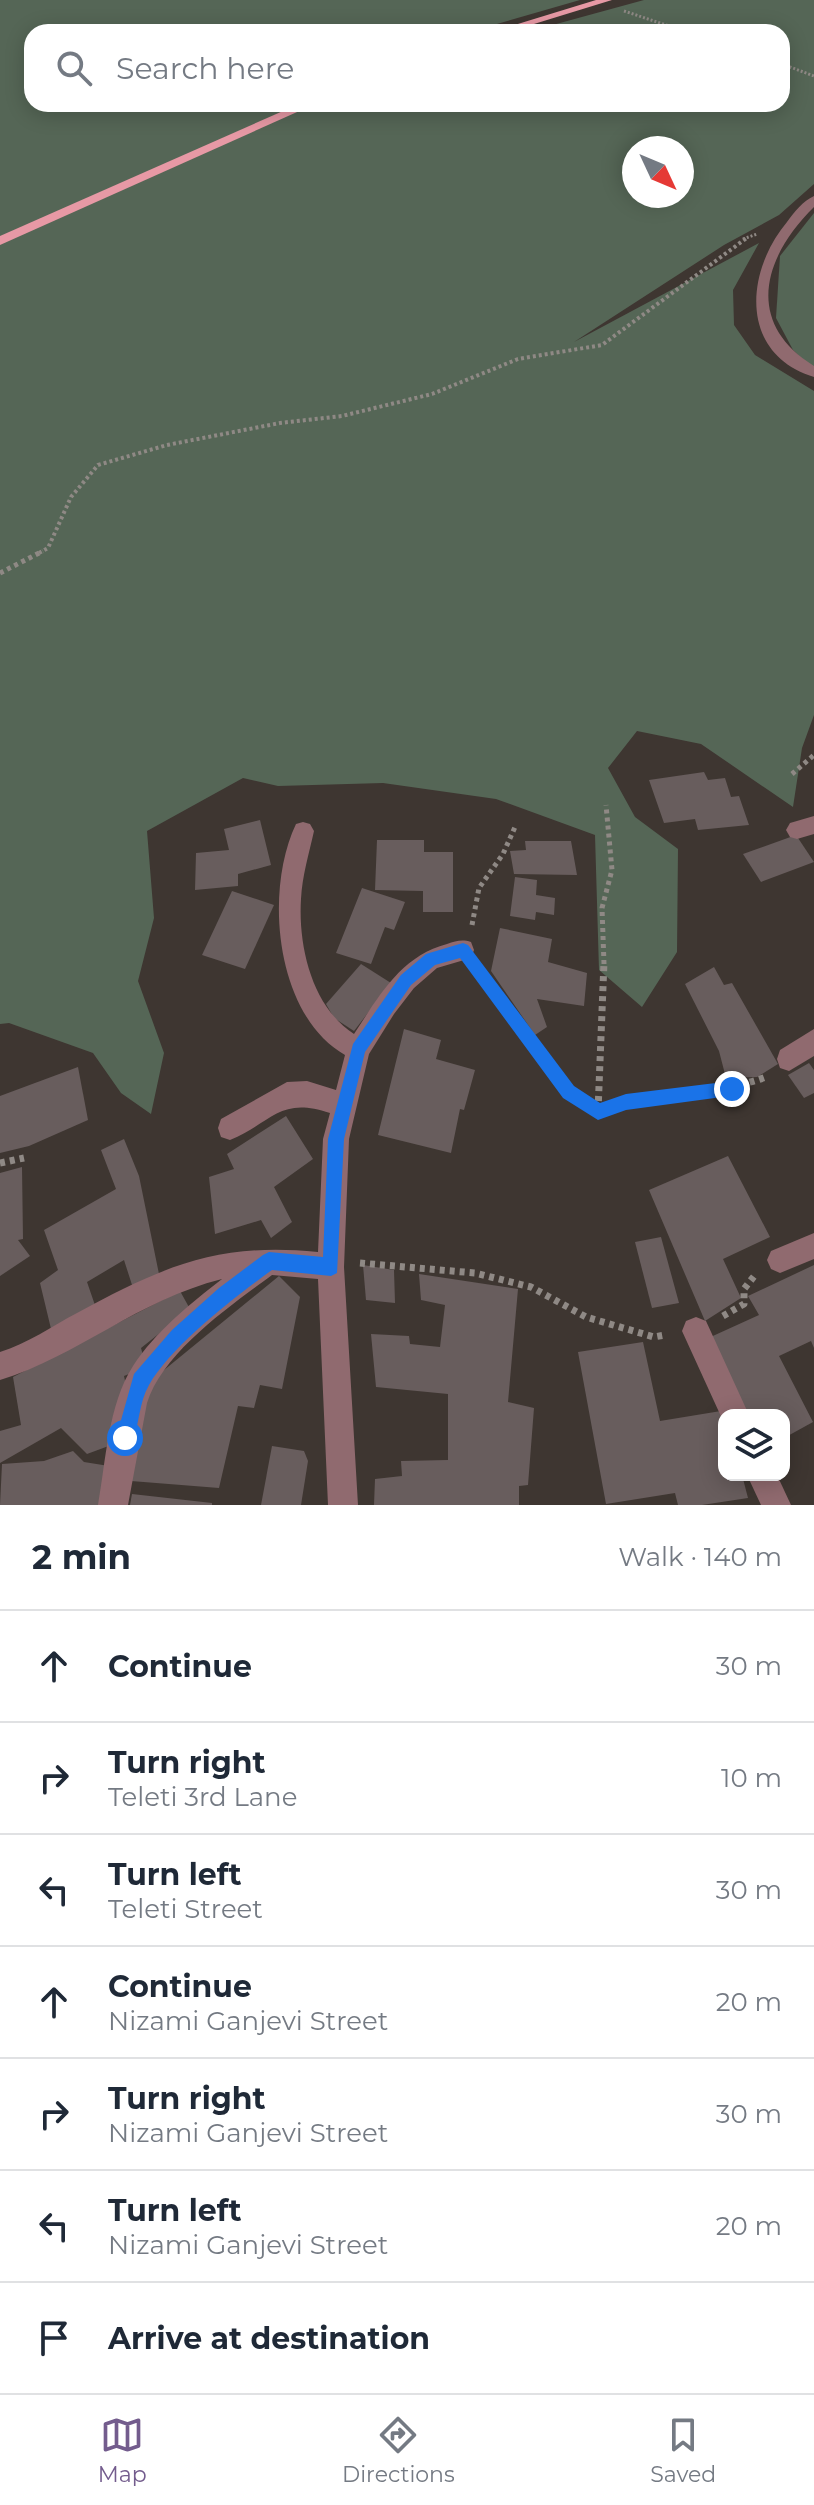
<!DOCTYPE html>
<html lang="en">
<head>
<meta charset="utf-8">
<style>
	:root { --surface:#fff; --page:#f2f2f3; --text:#1f2937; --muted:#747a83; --line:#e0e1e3; --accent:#735c8d }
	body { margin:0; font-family:Montserrat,sans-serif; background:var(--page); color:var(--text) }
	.controls { position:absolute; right:24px; bottom:24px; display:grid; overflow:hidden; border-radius:16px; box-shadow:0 4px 20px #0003 }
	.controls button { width:72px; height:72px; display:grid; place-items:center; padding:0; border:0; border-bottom:2px solid var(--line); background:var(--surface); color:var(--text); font:40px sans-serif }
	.compass { position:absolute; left:622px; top:136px; width:72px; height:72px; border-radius:50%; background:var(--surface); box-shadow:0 4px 20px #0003; rotate:134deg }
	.stop { position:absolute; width:24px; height:24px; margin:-18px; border:6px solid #1a73e8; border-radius:50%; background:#fff }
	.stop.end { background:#1a73e8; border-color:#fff; box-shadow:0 2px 8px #0008 }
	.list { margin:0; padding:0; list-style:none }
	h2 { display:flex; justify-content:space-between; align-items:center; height:104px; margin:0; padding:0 32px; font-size:34px }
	h2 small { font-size:26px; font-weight:400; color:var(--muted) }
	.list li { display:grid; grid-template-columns:52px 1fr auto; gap:24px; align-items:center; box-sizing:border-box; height:112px; padding:0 32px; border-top:2px solid var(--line) }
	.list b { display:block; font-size:30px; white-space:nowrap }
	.list p { margin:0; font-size:26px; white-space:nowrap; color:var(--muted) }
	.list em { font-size:26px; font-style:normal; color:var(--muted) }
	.icon { flex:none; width:44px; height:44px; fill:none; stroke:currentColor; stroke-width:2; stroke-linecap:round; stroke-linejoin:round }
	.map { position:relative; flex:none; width:814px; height:1505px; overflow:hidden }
	.search { position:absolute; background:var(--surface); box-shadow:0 4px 20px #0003; left:24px; right:24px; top:24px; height:88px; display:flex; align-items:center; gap:20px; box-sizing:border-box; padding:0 28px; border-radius:24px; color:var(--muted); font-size:30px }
	.sheet { height:888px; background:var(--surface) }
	nav { display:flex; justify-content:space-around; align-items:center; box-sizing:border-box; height:112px; border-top:2px solid var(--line); background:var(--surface); font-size:22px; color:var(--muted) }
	nav a { display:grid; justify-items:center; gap:4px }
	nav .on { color:var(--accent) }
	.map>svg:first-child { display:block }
	.green { fill:#556656; fill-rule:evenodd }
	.building { fill:#685d5d }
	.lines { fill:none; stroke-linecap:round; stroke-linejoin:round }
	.path-far3 { stroke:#8f8985; stroke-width:3; stroke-dasharray:2 2; stroke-linecap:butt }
	.path-far2 { stroke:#8f8985; stroke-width:4; stroke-dasharray:3 3; stroke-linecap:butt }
	.path-far1 { stroke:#8f8985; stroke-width:5; stroke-dasharray:4 4; stroke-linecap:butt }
	.path { stroke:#8f8985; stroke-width:7; stroke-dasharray:5 5; stroke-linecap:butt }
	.minor { fill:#906a6f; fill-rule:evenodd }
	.major { fill:#e799a5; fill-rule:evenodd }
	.route { fill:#1a73e8 }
</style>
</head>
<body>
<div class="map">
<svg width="814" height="1505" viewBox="0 0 814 1505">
	<rect width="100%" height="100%" fill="#3e3631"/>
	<g class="green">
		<path d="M0,0H580L469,32H32V104H782V32H527L644,0H814V184L779,215L724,245L574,342L759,243L733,290L734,325L755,355L814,391V715L802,748L793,807L701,744L637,731L608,768L635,817L678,849L677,952L642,1007L599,970L595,835L496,799L383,783L278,786L243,778L147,831L154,918L138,981L164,1053L151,1114L121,1093L93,1053L9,1023L0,1024ZM634,148H682V196H634Z"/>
		<polygon points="814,213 814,370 793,350 776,318 780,256"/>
	</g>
	<g class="building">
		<polygon points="704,772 708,780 725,778 731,797 739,796 749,825 698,830 695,819 664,823 649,780"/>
		<polygon points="260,820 271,865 238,874 238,886 195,890 196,853 229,850 224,829"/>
		<polygon points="796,835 814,862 761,882 743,854"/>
		<polygon points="377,840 424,840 424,852 453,852 453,912 423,912 423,891 375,890"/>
		<polygon points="525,841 571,841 577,875 514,874 510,851 526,850"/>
		<polygon points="515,877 537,880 536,895 555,898 554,915 536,912 535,920 510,916"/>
		<polygon points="362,888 405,902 394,930 385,927 371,964 336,953"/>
		<polygon points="232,891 274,905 245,969 202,955"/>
		<polygon points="500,928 552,939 548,962 587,973 584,1006 537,999 547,1027 535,1035 491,971"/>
		<polygon points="361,964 391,983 354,1031 334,1018 326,1004"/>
		<polygon points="714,967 724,985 732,983 778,1064 757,1077 726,1078 719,1051 685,984"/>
		<polygon points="404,1029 441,1040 436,1059 475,1070 464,1110 460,1109 451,1153 378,1135"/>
		<polygon points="809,1063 814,1070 814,1093 804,1098 788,1075"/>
		<polygon points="78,1067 88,1120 29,1146 0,1153 0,1096"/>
		<polygon points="286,1116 313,1159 274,1187 292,1222 271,1238 261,1220 215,1234 209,1177 234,1169 227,1154"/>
		<polygon points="124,1139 139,1176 159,1274 133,1288 124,1260 87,1282 97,1311 52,1333 40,1283 58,1270 44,1230 116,1189 101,1150"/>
		<polygon points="728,1156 770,1237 723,1259 741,1298 705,1321 649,1190"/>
		<polygon points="22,1167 23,1239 18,1240 30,1256 0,1276 0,1173"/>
		<polygon points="661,1237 679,1303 652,1308 635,1242"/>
		<polygon points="363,1265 394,1270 395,1303 366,1300"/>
		<polygon points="814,1265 814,1348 811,1341 779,1356 813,1422 784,1438 784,1415 744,1415 704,1340 759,1315 748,1296"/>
		<polygon points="419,1274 518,1289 508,1402 534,1408 528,1485 519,1486 519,1505 374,1505 375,1479 402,1476 401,1461 448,1460 448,1394 376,1387 371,1334 409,1336 410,1344 440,1347 445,1305 421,1300"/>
		<polygon points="279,1276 300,1297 282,1389 260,1385 254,1408 238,1406 219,1488 131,1481 147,1384"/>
		<polygon points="180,1291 190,1309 141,1348 146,1367 124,1376 127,1390 114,1444 87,1454 61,1428 0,1463 0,1431 21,1425 13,1377"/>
		<polygon points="643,1342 660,1421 727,1410 728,1415 724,1415 724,1475 742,1475 748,1498 702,1505 678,1505 675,1493 606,1504 578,1352"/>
		<polygon points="272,1446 304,1451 308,1461 301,1505 261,1505"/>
		<polygon points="73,1451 84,1462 109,1466 102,1505 0,1505 2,1464 44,1461"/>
		<polygon points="132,1494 212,1503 212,1505 130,1505"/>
	</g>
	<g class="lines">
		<g class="path-far3">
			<polyline points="624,11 687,32"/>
			<polyline points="782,64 814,76"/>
			<polyline points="743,239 757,234"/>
		</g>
		<polyline class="path-far2" points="39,553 48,548 71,497 98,465 167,445 280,423 342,416 432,394 518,359 602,345 748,237"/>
		<g class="path-far1">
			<polyline points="0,573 43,551"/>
			<polyline points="792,774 814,755"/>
			<polyline points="472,925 479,888 503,854 515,827"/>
			<polyline points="604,964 602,908 612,870 606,805"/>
		</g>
		<g class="path">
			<path d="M479,972L569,1092L598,1112C653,1092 711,1097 766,1077"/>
			<polyline points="598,1111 604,962"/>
			<polyline points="0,1163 24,1158"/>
			<polyline points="360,1263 475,1273 531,1287 586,1317 654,1337 665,1335"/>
			<polyline points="723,1316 744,1304 744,1289 755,1275"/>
		</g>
		<g class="minor">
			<path d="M814,196V207C763,257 744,323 814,366V377C739,354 745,272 787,222C794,212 803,201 814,196Z"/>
			<polygon points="814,816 814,834 797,839 790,837 786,830 790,823"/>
			<path d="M303,822L310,824L314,831C309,854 302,876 301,899C298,946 312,1007 354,1034C379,996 401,956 447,944C456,941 462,939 471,942L474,950L471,958L437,968L414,988L394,1014L369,1054L349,1139L344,1267L358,1505H328L318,1279L272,1275C230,1306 163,1352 147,1403L128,1505H98C106,1461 108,1405 133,1366C156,1331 190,1304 222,1279C138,1300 78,1356 0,1380V1352C27,1344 52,1326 77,1313C164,1266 218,1242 318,1252L323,1139L330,1113C279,1096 273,1122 230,1140L221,1137L218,1128L221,1119L287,1082L307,1081L336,1090L345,1055C275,1015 264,891 296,824Z"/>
			<polygon points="814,1029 814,1056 789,1071 780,1068 777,1059 780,1050"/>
			<polygon points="814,1233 814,1259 780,1273 771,1269 767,1260 771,1251"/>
			<polygon points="696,1317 706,1321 749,1415 724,1415 724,1423 682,1331 686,1321"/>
			<polygon points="747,1475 777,1475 791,1505 761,1505"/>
		</g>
		<g class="major">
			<polygon points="596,0 612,0 508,32 492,32"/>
			<polygon points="299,104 315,104 0,245 0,236"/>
		</g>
	</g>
	<path class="route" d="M463,943L468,945L574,1086L600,1103L626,1094L732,1081L740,1089L737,1095L626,1110L598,1120L563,1098L460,958L435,965L411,985L365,1052L344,1139L337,1273L331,1276L272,1270C235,1297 172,1345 149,1385C139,1402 139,1426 132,1444L125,1447L118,1444L116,1438L134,1374L172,1330L219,1288L263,1255L269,1252L323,1257L328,1139L353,1044L401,975L426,954Z"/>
</svg>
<div class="controls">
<button><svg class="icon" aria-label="layers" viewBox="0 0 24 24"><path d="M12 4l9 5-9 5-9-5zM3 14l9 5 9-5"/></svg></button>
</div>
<svg class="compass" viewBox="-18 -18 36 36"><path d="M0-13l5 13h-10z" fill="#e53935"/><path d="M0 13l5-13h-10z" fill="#747a83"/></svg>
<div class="stop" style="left:125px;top:1438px"></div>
<div class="stop end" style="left:732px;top:1089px"></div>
<div class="search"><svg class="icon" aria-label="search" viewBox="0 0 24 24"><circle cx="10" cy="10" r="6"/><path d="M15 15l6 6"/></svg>Search here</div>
</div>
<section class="sheet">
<h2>2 min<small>Walk · 140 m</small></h2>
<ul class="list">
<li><svg class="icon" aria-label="ahead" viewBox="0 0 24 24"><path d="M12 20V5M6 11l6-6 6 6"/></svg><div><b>Continue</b></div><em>30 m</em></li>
<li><svg class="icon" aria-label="right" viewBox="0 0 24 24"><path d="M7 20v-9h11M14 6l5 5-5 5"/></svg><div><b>Turn right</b><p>Teleti 3rd Lane</p></div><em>10 m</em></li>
<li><svg class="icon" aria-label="left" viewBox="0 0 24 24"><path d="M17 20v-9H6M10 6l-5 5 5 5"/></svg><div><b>Turn left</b><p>Teleti Street</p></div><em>30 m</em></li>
<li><svg class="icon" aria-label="ahead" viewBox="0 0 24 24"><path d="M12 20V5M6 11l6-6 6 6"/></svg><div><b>Continue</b><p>Nizami Ganjevi Street</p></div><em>20 m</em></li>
<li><svg class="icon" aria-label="right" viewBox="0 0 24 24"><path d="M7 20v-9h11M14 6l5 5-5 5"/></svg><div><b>Turn right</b><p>Nizami Ganjevi Street</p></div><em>30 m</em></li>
<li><svg class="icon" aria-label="left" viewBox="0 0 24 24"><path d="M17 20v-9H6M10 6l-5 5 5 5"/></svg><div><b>Turn left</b><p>Nizami Ganjevi Street</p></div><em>20 m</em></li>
<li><svg class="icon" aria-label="arrive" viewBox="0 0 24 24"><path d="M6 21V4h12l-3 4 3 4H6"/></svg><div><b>Arrive at destination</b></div></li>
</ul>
</section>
<nav>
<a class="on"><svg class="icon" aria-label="map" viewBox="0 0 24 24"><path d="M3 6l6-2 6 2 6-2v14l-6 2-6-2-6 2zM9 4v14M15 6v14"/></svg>Map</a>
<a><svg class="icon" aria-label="directions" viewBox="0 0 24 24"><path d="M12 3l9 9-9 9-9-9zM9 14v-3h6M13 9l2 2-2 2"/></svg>Directions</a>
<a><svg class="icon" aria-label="saved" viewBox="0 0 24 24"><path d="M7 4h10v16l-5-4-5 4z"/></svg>Saved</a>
</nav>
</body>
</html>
